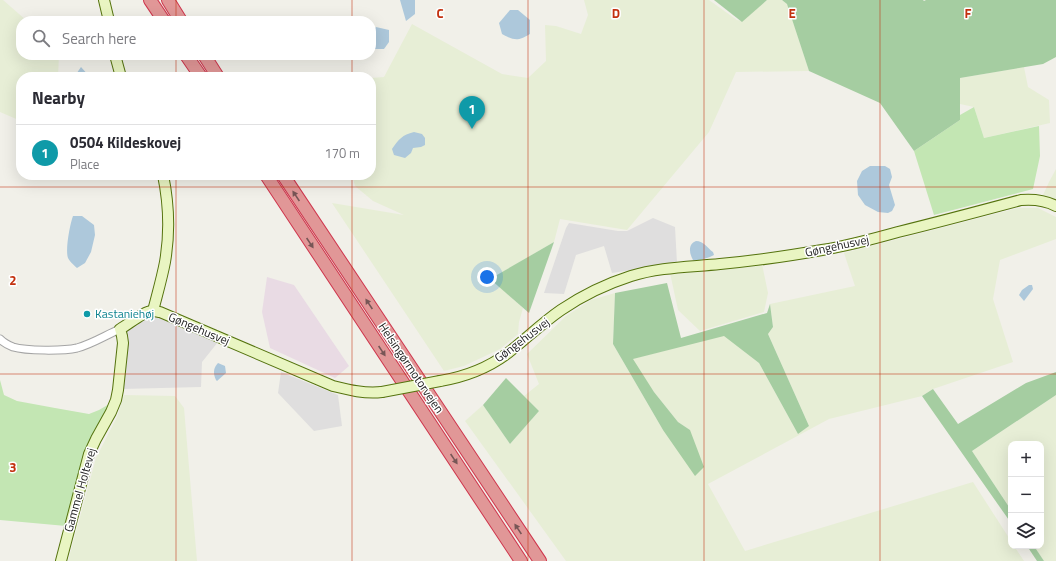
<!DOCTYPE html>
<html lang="en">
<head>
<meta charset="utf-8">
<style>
	:root { --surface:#fff; --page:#f7f7f7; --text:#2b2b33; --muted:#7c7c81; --line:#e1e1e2; --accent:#ea580c }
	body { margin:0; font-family:"Titillium Web",sans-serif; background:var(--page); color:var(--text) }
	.controls { position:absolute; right:12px; bottom:12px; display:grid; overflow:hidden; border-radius:8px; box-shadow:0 4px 16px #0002 }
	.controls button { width:36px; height:36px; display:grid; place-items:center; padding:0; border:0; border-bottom:1px solid var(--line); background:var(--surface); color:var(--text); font:20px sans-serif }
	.you { position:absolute; left:487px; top:277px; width:14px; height:14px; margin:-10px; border:3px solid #fff; border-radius:50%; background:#1a73e8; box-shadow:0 0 0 6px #1a73e833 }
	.badge { display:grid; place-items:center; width:26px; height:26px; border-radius:50%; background:var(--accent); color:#fff; font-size:13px; font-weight:700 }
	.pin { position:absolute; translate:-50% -33px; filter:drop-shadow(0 1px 2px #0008) }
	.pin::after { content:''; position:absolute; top:21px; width:14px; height:12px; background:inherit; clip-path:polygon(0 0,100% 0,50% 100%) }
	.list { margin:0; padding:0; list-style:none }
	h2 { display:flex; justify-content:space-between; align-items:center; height:52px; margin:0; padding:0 16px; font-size:17px }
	h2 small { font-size:13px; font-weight:400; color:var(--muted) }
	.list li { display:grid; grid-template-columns:26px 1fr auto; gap:12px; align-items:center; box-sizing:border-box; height:56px; padding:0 16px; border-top:1px solid var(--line) }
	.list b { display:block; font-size:15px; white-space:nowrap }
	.list p { margin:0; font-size:13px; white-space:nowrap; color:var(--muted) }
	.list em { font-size:13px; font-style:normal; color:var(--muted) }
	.icon { flex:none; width:22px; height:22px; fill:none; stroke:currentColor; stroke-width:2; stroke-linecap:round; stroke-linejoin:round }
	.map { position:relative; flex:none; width:1056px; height:561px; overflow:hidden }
	.search { position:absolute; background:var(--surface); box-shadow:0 4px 16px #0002; left:16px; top:16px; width:360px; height:44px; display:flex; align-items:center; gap:10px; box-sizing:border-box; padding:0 14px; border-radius:16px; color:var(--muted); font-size:15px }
	.panel { position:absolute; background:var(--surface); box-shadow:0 4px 16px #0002; left:16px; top:72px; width:360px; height:108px; border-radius:16px }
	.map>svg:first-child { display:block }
	.residential { fill:#dfdede }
	.industrial { fill:#e9dbe4 }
	.farmland { fill:#e7eed6 }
	.grass { fill:#c3e6b3 }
	.forest { fill:#a5cda1 }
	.water { fill:#adc8db }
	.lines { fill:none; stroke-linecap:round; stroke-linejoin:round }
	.street-casing { stroke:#a5a5a5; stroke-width:9 }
	.secondary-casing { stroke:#55730e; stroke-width:12 }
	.highway-casing { stroke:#cf364d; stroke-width:14 }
	.street { stroke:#fff; stroke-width:7 }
	.secondary { stroke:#e9f5c2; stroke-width:10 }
	.highway { stroke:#e19797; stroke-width:12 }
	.secondary-bridge-casing { stroke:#55730e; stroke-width:12; stroke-linecap:butt }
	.secondary-bridge { stroke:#e9f5c2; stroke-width:10 }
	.oneway { fill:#775656 }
	.grid { fill:none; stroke:#c3310f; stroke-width:1; stroke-opacity:0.55 }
	.culture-dot { fill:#0f9aa8; stroke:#fff; stroke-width:1.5 }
	.labels { text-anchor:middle; stroke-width:3; stroke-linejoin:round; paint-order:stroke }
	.street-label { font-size:12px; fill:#212121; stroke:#fff }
	.culture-label { font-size:12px; fill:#0d838f; stroke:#fff; text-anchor:start }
	.grid-label { font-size:13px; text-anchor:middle; font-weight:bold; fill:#c3310f; stroke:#fff; stroke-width:3; stroke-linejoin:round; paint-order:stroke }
</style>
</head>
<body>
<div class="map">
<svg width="1056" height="561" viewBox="0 0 1056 561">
	<rect width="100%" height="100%" fill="#f1f0e9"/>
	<g class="residential">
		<polygon points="653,218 675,227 677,263 612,273 604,246 576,255 564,294 544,293 566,228 569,223 618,231 627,231"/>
		<polygon points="155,314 218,342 202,362 201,387 122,389 127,331 130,325"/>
		<polygon points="281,372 338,395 342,426 314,431 278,393"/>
	</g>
	<polygon class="industrial" points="267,277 294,285 349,366 335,378 270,348 262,312"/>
	<g class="farmland">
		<polygon points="0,0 3,0 27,21 21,21 21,55 59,55 58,77 21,77 21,121 0,112"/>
		<polygon points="584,0 709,0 737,20 742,21 767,0 782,0 787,3 809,71 736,72 709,132 627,230 560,219 554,242 491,279 523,308 519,322 518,334 500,349 464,366 444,371 332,203 404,215 373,201 355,186 352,175 371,175 371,78 384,77 412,24 502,74 528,78 546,61 545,25 556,26 581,34 588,15"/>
		<polygon points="1024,67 1028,87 1049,100 1050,123 984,138 974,107 960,104 960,78"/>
		<polygon points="1056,169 1056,202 1043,195 1049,182"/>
		<polygon points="1018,208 1038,208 1056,217 1056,239 1000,260 993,299 1013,362 933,389 922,396 829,419 708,484 745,551 973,482 1011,541 1011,546 1014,546 1024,561 566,561 465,421 483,405 510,444 539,411 524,396 539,384 527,354 566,316 591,300 615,293 613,344 663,430 690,430 678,422 654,392 632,359 724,335 759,363 798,434 809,426 768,334 773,327 770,304 855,286 844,253"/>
		<polygon points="762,264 768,293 764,312 700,331 678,310 670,273"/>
		<polygon points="124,395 175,396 184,408 197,561 68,561 96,458 117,417"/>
		<polygon points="1056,395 1056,561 1044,561 1034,546 1041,546 1041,444 1011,444 1011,510 972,451"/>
	</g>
	<g class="grass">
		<polygon points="974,107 984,138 1039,126 1040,156 1033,189 934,215 914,151 960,120 960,115"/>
		<polygon points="0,380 4,395 17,401 55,408 89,414 99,410 111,403 66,526 0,520"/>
	</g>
	<g class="forest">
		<polygon points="714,0 767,0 742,22"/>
		<polygon points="782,0 923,0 924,1 926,0 1056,0 1056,57 1043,64 960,78 960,120 914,151 880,103 809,71 787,4"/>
		<polygon points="554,242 529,313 490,279"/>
		<polygon points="667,283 681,338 767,313 770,304 773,327 768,334 809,426 798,434 759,363 724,336 633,359 654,392 678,422 690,430 704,467 695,476 663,430 613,344 615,293"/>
		<polygon points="1056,372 1056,395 972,451 1011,510 1011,523 922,396 933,389 958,424 1026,383"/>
		<polygon points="506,378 539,411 510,444 483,405"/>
		<polygon points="1027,546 1034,546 1044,561 1037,561"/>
	</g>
	<g class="water">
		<polygon points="400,0 415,0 415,14 406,21"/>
		<path d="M510,10H518L530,20V34C518,41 515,41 502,34L499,23Z"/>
		<polygon points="376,27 389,30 389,42 384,49 371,49 371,33"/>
		<polygon points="81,67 90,77 91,77 74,77"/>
		<path d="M414,132L422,134L425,138V145L421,147L413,148L411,153L405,158L394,155L392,149C399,139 402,135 414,132Z"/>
		<polygon points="870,166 885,166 890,169 892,177 889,185 895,205 892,211 888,213 878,212 865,205 858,195 857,181 862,171"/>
		<path d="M73,216H82L94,225L95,235L91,252L85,263L77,268C75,266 70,262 68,258C65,250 70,224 73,216Z"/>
		<path d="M696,241C704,241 707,248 713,252L714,255C708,258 700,261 693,260C689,253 688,244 696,241Z"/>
		<polygon points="1029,285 1032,285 1033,289 1024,301 1019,295 1022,290"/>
		<path d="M218,363L225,366L226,373L217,381L216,380C213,374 213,368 218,363Z"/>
	</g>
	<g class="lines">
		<g class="street-casing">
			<path id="street" d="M0,339C4,343 8,345 13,347C26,351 64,351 77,348C92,344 106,335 120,329"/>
		</g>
		<g class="secondary-casing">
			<g id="secondary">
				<polyline points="104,0 109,21"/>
				<polyline points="115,55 121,77"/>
				<path d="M153,311C157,295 162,278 165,262C170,233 169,204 163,175"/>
				<path d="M440,381C464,377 488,368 508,353C526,339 542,323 561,310C583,295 606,284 631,276C659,267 691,267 720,264C754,261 788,256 822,250C847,246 873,239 898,232C939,222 980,211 1021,200C1034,199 1045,200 1056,206"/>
				<path d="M61,561L89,454L96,439L111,412L116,400L118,390L123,343L122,336L120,329C128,325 145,310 153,311C156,311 158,312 160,312L333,386C349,390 365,394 382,392"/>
			</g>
		</g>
		<g class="highway-casing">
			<g id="highway">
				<polyline points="150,0 164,21"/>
				<polyline points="168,0 181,21"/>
				<polyline points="186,55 201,77"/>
				<polyline points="204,55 218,77"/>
				<polyline points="266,175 521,561"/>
				<polyline points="283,175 540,561"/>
			</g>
		</g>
		<use href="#street" class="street"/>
		<use href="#secondary" class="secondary"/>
		<use href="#highway" class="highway"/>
		<g class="secondary-bridge-casing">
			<polyline id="secondary-bridge" points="382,392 440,381"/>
		</g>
		<use href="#secondary-bridge" class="secondary-bridge"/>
	</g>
	<defs><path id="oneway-solid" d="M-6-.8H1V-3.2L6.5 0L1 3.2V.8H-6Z"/></defs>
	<g class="oneway">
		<use href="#oneway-solid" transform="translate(296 196) rotate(-124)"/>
		<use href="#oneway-solid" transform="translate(310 243) rotate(56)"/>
		<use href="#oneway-solid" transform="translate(369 304) rotate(-124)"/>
		<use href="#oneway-solid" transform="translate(382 351) rotate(56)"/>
		<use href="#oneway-solid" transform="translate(454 459) rotate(56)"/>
		<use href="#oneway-solid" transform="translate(518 529) rotate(-124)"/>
	</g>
	<path class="grid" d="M176,0V21M352,0V21M528,0V561M704,0V561M880,0V561M176,55V77M352,55V77M176,175V561M352,175V561M0,187H1056M0,374H1056"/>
	<circle class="culture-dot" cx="87" cy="314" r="4"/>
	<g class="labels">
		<g class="street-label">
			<text transform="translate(837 246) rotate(-12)" y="4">Gøngehusvej</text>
			<text transform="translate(199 329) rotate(23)" y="4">Gøngehusvej</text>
			<text transform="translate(522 340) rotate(-37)" y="4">Gøngehusvej</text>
			<text transform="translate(411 368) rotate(56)" y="4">Helsingørmotorvejen</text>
			<text transform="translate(80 490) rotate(-74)" y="4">Gammel Holtevej</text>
		</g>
		<g class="culture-label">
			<text x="95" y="318">Kastaniehøj</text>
		</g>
	</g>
	<g class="grid-label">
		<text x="440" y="18">C</text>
		<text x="616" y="18">D</text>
		<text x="792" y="18">E</text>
		<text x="968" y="18">F</text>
		<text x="13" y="285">2</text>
		<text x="13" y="472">3</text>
	</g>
</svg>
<div class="controls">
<button>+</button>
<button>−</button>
<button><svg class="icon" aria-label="layers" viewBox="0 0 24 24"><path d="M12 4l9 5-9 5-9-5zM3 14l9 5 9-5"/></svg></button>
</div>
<div class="you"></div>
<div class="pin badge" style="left:472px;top:129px;background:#0f9aa8">1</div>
<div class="search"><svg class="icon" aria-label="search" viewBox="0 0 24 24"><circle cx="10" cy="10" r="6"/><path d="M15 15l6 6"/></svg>Search here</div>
<section class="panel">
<h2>Nearby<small></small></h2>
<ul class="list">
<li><span class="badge" style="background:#0f9aa8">1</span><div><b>0504 Kildeskovej</b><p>Place</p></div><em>170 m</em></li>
</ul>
</section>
</div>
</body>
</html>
